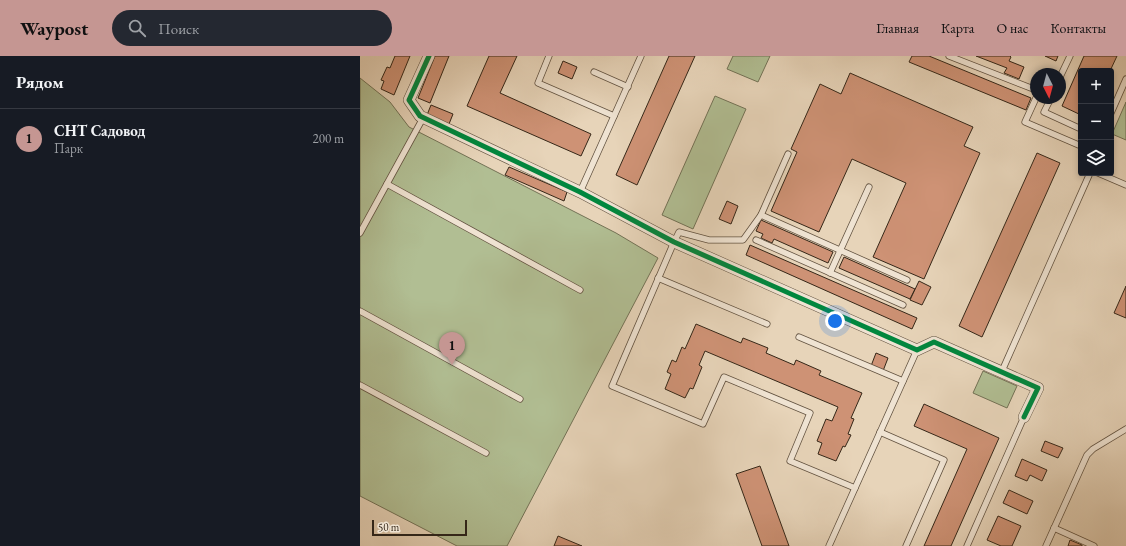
<!DOCTYPE html>
<html lang="ru">
<head>
<meta charset="utf-8">
<style>
	:root { --surface:#171b24; --page:#242831; --text:#f1f3f6; --muted:#9ea1a6; --line:#363941; --accent:#c59692 }
	body { margin:0; font-family:"EB Garamond",serif; background:var(--page); color:var(--text) }
	.controls { position:absolute; right:12px; top:12px; display:grid; overflow:hidden; border-radius:4px; box-shadow:0 2px 6px #0003 }
	.controls button { width:36px; height:36px; display:grid; place-items:center; padding:0; border:0; border-bottom:1px solid var(--line); background:var(--surface); color:var(--text); font:20px sans-serif }
	.compass { position:absolute; left:670px; top:12px; width:36px; height:36px; border-radius:50%; background:var(--surface); box-shadow:0 2px 6px #0003; rotate:174deg }
	.scale { position:absolute; left:12px; bottom:10px; width:95px; box-sizing:border-box; padding-left:4px; border:2px solid #352718; border-top:0; font-size:11px; line-height:14px; white-space:nowrap; color:#352718; -webkit-text-stroke:3px #efe3d2; paint-order:stroke }
	.you { position:absolute; left:475px; top:265px; width:14px; height:14px; margin:-10px; border:3px solid #fff; border-radius:50%; background:#1a73e8; box-shadow:0 0 0 6px #1a73e833 }
	.badge { display:grid; place-items:center; width:26px; height:26px; border-radius:50%; background:var(--accent); color:#111; font-size:13px; font-weight:700 }
	.pin { position:absolute; translate:-50% -33px; filter:drop-shadow(0 1px 2px #0008) }
	.pin::after { content:''; position:absolute; top:21px; width:14px; height:12px; background:inherit; clip-path:polygon(0 0,100% 0,50% 100%) }
	.list { margin:0; padding:0; list-style:none }
	h2 { display:flex; justify-content:space-between; align-items:center; height:52px; margin:0; padding:0 16px; font-size:17px }
	h2 small { font-size:13px; font-weight:400; color:var(--muted) }
	.list li { display:grid; grid-template-columns:26px 1fr auto; gap:12px; align-items:center; box-sizing:border-box; height:60px; padding:0 16px; border-top:1px solid var(--line) }
	.list b { display:block; font-size:15px; white-space:nowrap }
	.list p { margin:0; font-size:13px; white-space:nowrap; color:var(--muted) }
	.list em { font-size:13px; font-style:normal; color:var(--muted) }
	.icon { flex:none; width:22px; height:22px; fill:none; stroke:currentColor; stroke-width:2; stroke-linecap:round; stroke-linejoin:round }
	.map { position:relative; flex:none; width:766px; height:490px; overflow:hidden }
	header { display:flex; align-items:center; gap:24px; box-sizing:border-box; height:56px; padding:0 20px; background:var(--accent); color:#111 }
	header strong { font-size:19px }
	nav { display:flex; gap:22px; margin-inline-start:auto; font-size:14px }
	.search { width:280px; height:36px; background:var(--page); display:flex; align-items:center; gap:10px; box-sizing:border-box; padding:0 14px; border-radius:22px; color:var(--muted); font-size:15px }
	main { display:flex }
	aside { flex:1; background:var(--surface) }
	.map>svg:first-child { display:block }
	.green { fill:#b1be93; stroke:#737256 }
	.building { fill:#ce9275; stroke:#352718 }
	.lines { fill:none; stroke-linecap:round; stroke-linejoin:round }
	.service-casing { stroke:#625240; stroke-width:7 }
	.minor-casing { stroke:#625240; stroke-width:12 }
	.service { stroke:#efe3d2; stroke-width:5.5 }
	.minor { stroke:#efe3d2; stroke-width:11 }
	.cycleway-casing { stroke:#efe3d2; stroke-width:8 }
	.cycleway { stroke:#00873e; stroke-width:5 }
</style>
</head>
<body>
<header>
<strong>Waypost</strong>
<div class="search"><svg class="icon" aria-label="search" viewBox="0 0 24 24"><circle cx="10" cy="10" r="6"/><path d="M15 15l6 6"/></svg>Поиск</div>
<nav><a>Главная</a><a>Карта</a><a>О нас</a><a>Контакты</a></nav>
</header>
<main>
<aside>
<h2>Рядом<small></small></h2>
<ul class="list">
<li><span class="badge">1</span><div><b>СНТ Садовод</b><p>Парк</p></div><em>200 m</em></li>
</ul>
</aside>
<div class="map">
<svg width="766" height="490" viewBox="0 0 766 490">
	<rect width="100%" height="100%" fill="#e7d4b9"/>
	<filter id="stains"><feTurbulence type="fractalNoise" baseFrequency=".005" numOctaves="4"/><feColorMatrix values="0 0 0 0 .2 0 0 0 0 .09 0 0 0 0 .02 0 0 0 .5 -.17"/></filter>
	<radialGradient id="worn" r=".72"><stop offset=".6" stop-color="#630" stop-opacity="0"/><stop offset="1" stop-color="#630" stop-opacity=".3"/></radialGradient>
	<g class="green">
		<polygon points="373,0 410,0 398,26 367,13"/>
		<polygon points="0,22 30,46 49,71 256,177 298,202 147,490 97,490 0,440"/>
		<polygon points="355,40 386,53 333,173 302,159"/>
		<polygon points="766,46 766,84 752,78"/>
		<polygon points="623,315 657,330 647,352 613,337"/>
	</g>
	<g class="building">
		<polygon points="35,0 50,0 34,39 21,33 24,25 21,24 27,11 30,12"/>
		<polygon points="75,0 89,0 70,47 58,42"/>
		<polygon points="129,0 157,0 140,37 231,78 221,100 107,50"/>
		<polygon points="309,0 335,0 277,129 256,119"/>
		<polygon points="552,0 569,0 671,42 666,54 549,6"/>
		<polygon points="616,0 650,0 651,1 649,5 664,11 659,23 644,17 647,12"/>
		<polygon points="685,0 698,0 696,5"/>
		<polygon points="724,0 757,0 750,15 721,15 721,59 702,50"/>
		<polygon points="203,5 217,11 212,23 198,17"/>
		<polygon points="490,17 613,71 604,90 620,97 564,223 513,201 546,127 492,103 459,176 411,155 437,96 431,93 460,28 481,38"/>
		<polygon points="71,49 93,58 89,68 67,59"/>
		<polygon points="677,97 700,107 622,281 599,270"/>
		<polygon points="149,111 207,136 204,145 145,119"/>
		<polygon points="367,145 378,150 371,168 359,163"/>
		<polygon points="401,164 473,196 468,207 414,183 412,187 401,182 403,178 396,175"/>
		<polygon points="390,189 557,262 552,273 386,199"/>
		<polygon points="484,201 555,233 550,243 479,212"/>
		<polygon points="559,225 571,231 562,249 550,244"/>
		<polygon points="766,230 766,262 754,257"/>
		<polygon points="336,268 381,287 383,282 408,292 406,297 434,309 436,304 461,315 459,319 502,337 491,362 494,363 488,378 491,379 485,391 483,390 476,405 458,398 462,387 457,385 466,363 472,365 478,351 345,295 339,309 342,311 333,333 330,332 325,342 305,333 311,318 307,316 312,304 316,306 322,291 325,293"/>
		<polygon points="516,297 528,302 523,315 511,310"/>
		<polygon points="564,348 639,382 591,490 564,490 607,393 554,370"/>
		<polygon points="685,385 703,392 698,402 681,395"/>
		<polygon points="662,403 687,414 682,425 670,419 667,425 655,420"/>
		<polygon points="400,410 429,490 402,490 376,418"/>
		<polygon points="649,434 673,445 667,458 643,447"/>
		<polygon points="638,460 661,470 652,490 641,490 627,484"/>
		<polygon points="198,480 222,490 194,490"/>
		<polygon points="710,484 722,489 722,490 708,490"/>
	</g>
	<g class="lines">
		<g class="service-casing">
			<g id="service">
				<polyline points="189,0 178,27 254,60"/>
				<polyline points="589,0 676,34"/>
				<polyline points="234,16 268,31"/>
				<polyline points="700,21 710,0"/>
				<polyline points="676,42 665,66 721,90"/>
				<polyline points="691,42 684,56 721,73"/>
				<polyline points="751,57 766,23"/>
				<polyline points="428,98 401,159 383,184 349,184 319,176 314,186 252,330 343,368 364,321 450,357 430,405 495,432"/>
				<polyline points="738,117 766,129"/>
				<polyline points="27,128 220,234"/>
				<polyline points="220,136 281,0"/>
				<polyline points="401,159 547,224"/>
				<polyline points="0,177 63,62"/>
				<polyline points="396,184 543,249"/>
				<polyline points="470,217 509,131"/>
				<polyline points="298,222 407,268"/>
				<polyline points="0,255 160,343"/>
				<polyline points="439,281 543,325"/>
				<polyline points="642,315 730,117"/>
				<polyline points="0,329 126,397"/>
				<polyline points="520,376 584,404 546,490"/>
				<polyline points="694,472 734,490"/>
				<polyline points="469,490 557,294"/>
				<polyline points="607,490 664,361"/>
				<polyline points="686,490 727,399 733,393 766,373"/>
			</g>
		</g>
		<g class="minor-casing">
			<polyline id="minor" points="69,0 49,44 60,60 220,136 314,186 557,294 574,286 678,332 664,361"/>
		</g>
		<use href="#service" class="service"/>
		<use href="#minor" class="minor"/>
		<g class="cycleway-casing">
			<polyline id="cycleway" points="69,0 49,44 60,60 220,136 314,186 557,294 574,286 678,332 664,361"/>
		</g>
		<use href="#cycleway" class="cycleway"/>
	</g>
	<rect width="100%" height="100%" filter="url(#stains)"/>
	<rect width="100%" height="100%" fill="url(#worn)"/>
</svg>
<div class="controls">
<button>+</button>
<button>−</button>
<button><svg class="icon" aria-label="layers" viewBox="0 0 24 24"><path d="M12 4l9 5-9 5-9-5zM3 14l9 5 9-5"/></svg></button>
</div>
<svg class="compass" viewBox="-18 -18 36 36"><path d="M0-13l5 13h-10z" fill="#e53935"/><path d="M0 13l5-13h-10z" fill="#9ea1a6"/></svg>
<div class="scale">50 m</div>
<div class="you"></div>
<div class="pin badge" style="left:92px;top:309px">1</div>
</div>
</main>
</body>
</html>
